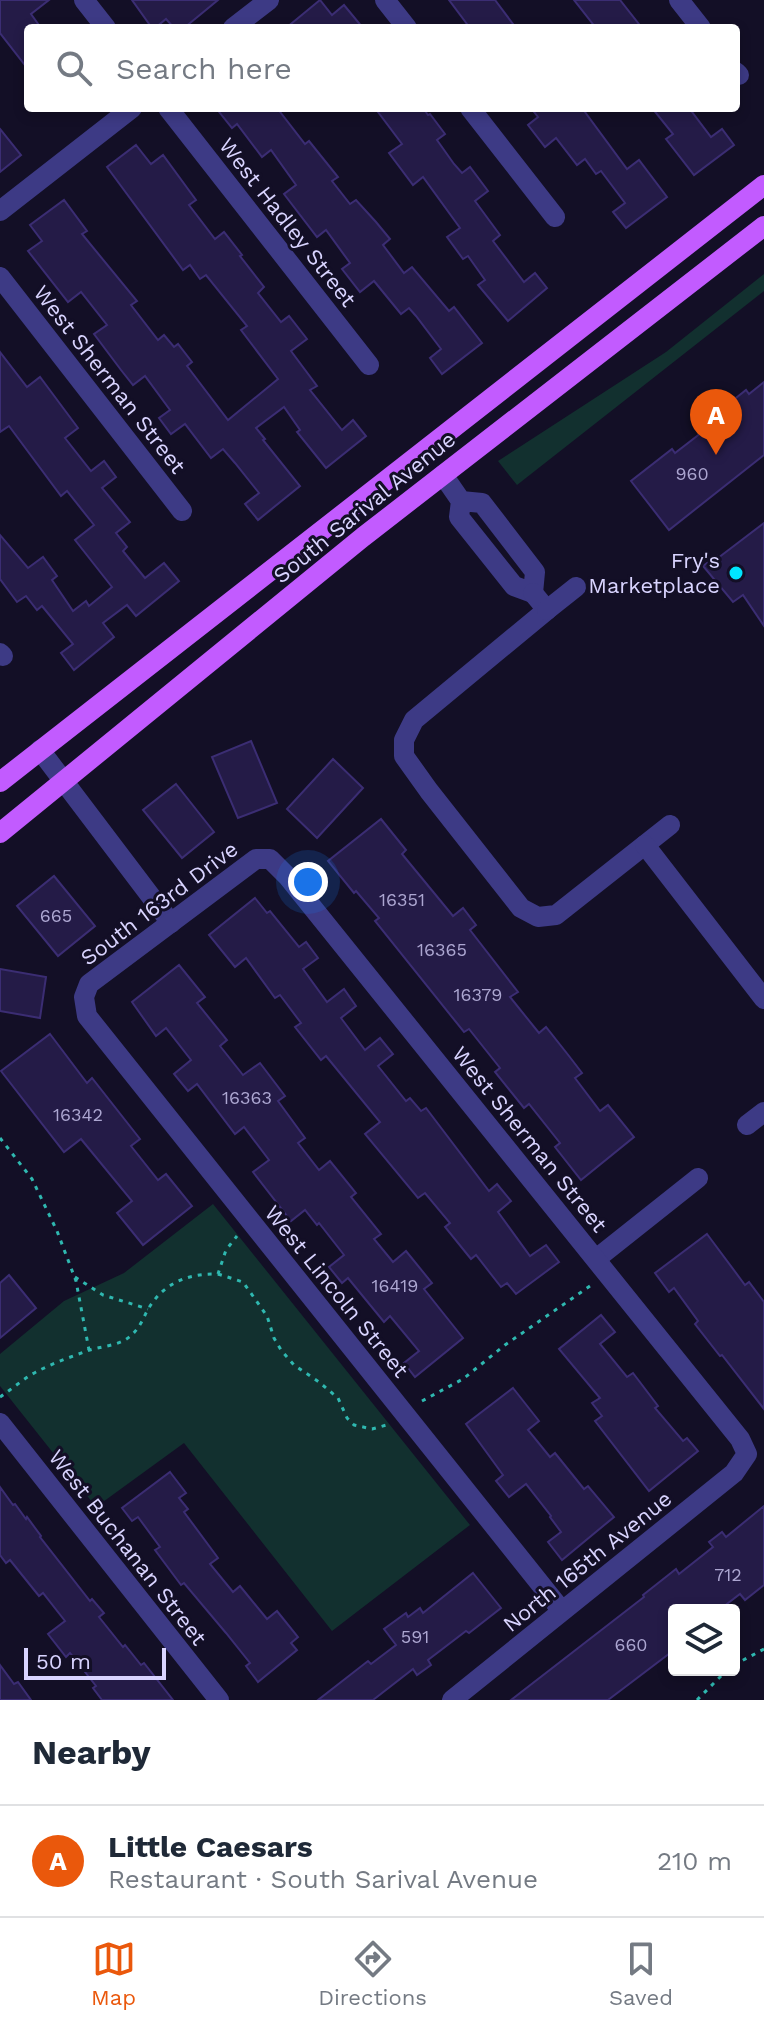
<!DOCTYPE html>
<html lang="en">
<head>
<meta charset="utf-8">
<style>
	:root { --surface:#fff; --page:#f6f6f7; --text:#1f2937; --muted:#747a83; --line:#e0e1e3; --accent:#ea580c }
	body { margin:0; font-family:"Work Sans",sans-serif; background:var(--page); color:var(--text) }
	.controls { position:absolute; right:24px; bottom:24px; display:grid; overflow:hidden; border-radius:8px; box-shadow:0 4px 12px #0003 }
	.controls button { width:72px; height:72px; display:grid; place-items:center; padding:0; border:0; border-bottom:2px solid var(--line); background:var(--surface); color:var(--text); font:40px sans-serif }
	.scale { position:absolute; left:24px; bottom:20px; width:142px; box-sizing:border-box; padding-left:8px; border:4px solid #d9d4ff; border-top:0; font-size:22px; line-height:28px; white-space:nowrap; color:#d9d4ff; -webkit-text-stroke:6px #130f26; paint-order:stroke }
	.you { position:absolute; left:308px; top:882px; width:28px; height:28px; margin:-20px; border:6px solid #fff; border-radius:50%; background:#1a73e8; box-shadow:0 0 0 12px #1a73e833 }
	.badge { display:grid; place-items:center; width:52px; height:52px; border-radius:50%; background:var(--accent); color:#fff; font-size:26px; font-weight:700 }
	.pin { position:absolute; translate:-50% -66px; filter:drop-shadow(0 2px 4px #0008) }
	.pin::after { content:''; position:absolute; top:42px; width:28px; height:24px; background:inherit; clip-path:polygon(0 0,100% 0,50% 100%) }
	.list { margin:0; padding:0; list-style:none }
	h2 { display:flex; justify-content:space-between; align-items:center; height:104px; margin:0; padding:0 32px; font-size:34px }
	h2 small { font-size:26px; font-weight:400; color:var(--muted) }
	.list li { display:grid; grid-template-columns:52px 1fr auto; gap:24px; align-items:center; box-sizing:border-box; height:112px; padding:0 32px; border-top:2px solid var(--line) }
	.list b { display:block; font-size:30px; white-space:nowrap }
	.list p { margin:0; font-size:26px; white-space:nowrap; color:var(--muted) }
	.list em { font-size:26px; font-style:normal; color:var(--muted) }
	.icon { flex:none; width:44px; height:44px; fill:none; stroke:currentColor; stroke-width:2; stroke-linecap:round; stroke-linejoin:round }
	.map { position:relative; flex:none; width:764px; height:1700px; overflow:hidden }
	.search { position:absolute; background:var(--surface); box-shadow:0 4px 12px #0003; left:24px; right:24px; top:24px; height:88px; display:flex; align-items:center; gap:20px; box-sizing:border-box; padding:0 28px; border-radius:8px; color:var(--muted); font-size:30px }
	.sheet { height:216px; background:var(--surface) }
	nav { display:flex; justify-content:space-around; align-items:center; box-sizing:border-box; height:112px; border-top:2px solid var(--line); background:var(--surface); font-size:22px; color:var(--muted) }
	nav a { display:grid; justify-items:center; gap:4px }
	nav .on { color:var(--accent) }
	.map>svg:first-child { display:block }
	.green { fill:#12302f }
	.building { fill:#241b47; stroke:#3b2d73; stroke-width:2 }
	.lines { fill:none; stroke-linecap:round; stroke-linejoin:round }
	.path { stroke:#2fb8b0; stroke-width:3; stroke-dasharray:4 6; stroke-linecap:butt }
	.minor { stroke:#3d3a85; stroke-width:20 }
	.major { stroke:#c25bff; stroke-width:20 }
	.poi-dot { fill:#00e5ff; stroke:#130f26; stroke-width:3 }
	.labels { text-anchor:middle; stroke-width:6; stroke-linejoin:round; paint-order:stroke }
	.number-label { font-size:18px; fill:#aca6d1 }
	.street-label { font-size:22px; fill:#d9d4ff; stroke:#130f26 }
	.poi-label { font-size:22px; fill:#d9d4ff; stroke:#130f26; text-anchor:end }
</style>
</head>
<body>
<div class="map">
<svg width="764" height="1700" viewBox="0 0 764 1700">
	<rect width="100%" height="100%" fill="#130f26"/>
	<g class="green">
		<polygon points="764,274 764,291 517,485 498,461 666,352"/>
		<polygon points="213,1204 470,1525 332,1631 184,1443 96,1507 0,1386 0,1354 64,1301 124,1273"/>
	</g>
	<g class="building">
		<polygon points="0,0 49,0 31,14 41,28 28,28 28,69 0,33"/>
		<polygon points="132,0 218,0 184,28 174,28 166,19 155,28 152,28"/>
		<polygon points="320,0 332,15 344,5 363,28 286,28"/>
		<polygon points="449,0 495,0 516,28 470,28"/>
		<polygon points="574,0 620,0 642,28 596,28"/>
		<polygon points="216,108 277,108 305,144 309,141 338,177 332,181 350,204 356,200 376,222 390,239 383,245 404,273 412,267 449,311 454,307 482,343 442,374 430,358 441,349 416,316 409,308 401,314 374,281 360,292 342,269 350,263 326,230 317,237 284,194 296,185 271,150 262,157 237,124 232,128"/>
		<polygon points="375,108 423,108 428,115 430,114 445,134 437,140 454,164 462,173 470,167 488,191 475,201 500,235 493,241 524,282 535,273 547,288 508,321 478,285 485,280 468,256 463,259 447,237 460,228 423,177 413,185 389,153 402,144"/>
		<polygon points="531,108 582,108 627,169 639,160 667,197 626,228 613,212 625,203 601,171 596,174 585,159 577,165 556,138 545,147 528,125 538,117"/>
		<polygon points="652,108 689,108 711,137 722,129 734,145 694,175 666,139 673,134"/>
		<polygon points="0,129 21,155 0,172"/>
		<polygon points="136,145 151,164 163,155 196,200 189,205 215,239 224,232 242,255 240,256 264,287 258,293 281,322 289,316 307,339 291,351 317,386 310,390 342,430 353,420 366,436 326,468 297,432 300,430 284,407 256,428 265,439 263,440 300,486 258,520 245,504 259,493 235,463 223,449 211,458 185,424 171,434 159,418 170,410 145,376 133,385 121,370 94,334 107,325 81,292 68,302 28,251 42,241 30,225 64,200 87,231 82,234 137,301 131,305 158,340 164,335 174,347 178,344 192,362 187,366 228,420 278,379 241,330 247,326 206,275 200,279 190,265 183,270 107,167"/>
		<polygon points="0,352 27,387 40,377 52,393 78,428 65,438 91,471 104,461 116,477 102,488 130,522 116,533 127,547 123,551 145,578 164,563 179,581 136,616 127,605 103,623 114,637 74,670 61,653 73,644 42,606 37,610 26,596 17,602 0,579 0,535 28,568 43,557 57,576 52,580 73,611 86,601 89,606 112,587 75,540 94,525 67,491 61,496 9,426 0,432"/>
		<polygon points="764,382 764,455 669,530 631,481 672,449 675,453 710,426 707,421 746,390 749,394"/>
		<polygon points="764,523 764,626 743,595 733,602 703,566 717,556 718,558"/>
		<polygon points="251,741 277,803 238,818 212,757"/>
		<polygon points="333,759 363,788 317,838 287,809"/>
		<polygon points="176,784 214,832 182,858 143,810"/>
		<polygon points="381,819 406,850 402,854 453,916 463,908 476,925 470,930 518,992 510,997 539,1033 546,1027 569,1056 582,1073 575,1078 600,1111 608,1105 634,1137 581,1180 555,1147 560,1143 529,1104 524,1108 495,1072 500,1068 469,1029 464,1032 375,921 379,918 356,891 354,893 328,861"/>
		<polygon points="54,876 95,926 58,956 17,906"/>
		<polygon points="255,898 267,913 270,911 299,947 306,942 318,958 303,969 327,1002 344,989 356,1006 341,1018 365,1050 380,1038 393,1054 378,1066 406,1101 410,1098 421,1111 426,1108 489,1191 497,1184 511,1201 498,1212 530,1256 546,1245 559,1262 516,1294 507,1283 501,1287 476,1255 471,1259 445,1227 450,1223 425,1193 418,1198 365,1134 380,1122 326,1056 321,1060 295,1027 301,1023 280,995 275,998 246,958 235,967 209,935"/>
		<polygon points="179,965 205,997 197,1003 227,1040 220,1046 243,1075 260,1063 285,1096 278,1101 305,1138 298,1143 319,1170 330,1161 356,1193 351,1197 381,1234 374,1239 393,1262 406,1251 432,1283 424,1289 463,1338 415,1377 404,1363 419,1351 390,1316 384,1322 348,1278 342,1283 329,1267 344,1255 319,1223 317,1225 305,1210 291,1221 253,1172 269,1160 244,1127 235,1134 197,1084 188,1091 174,1074 191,1060 166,1028 156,1036 132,1002"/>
		<polygon points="0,969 46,977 40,1018 0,1011"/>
		<polygon points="50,1034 87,1083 92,1078 140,1139 131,1146 158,1180 166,1174 192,1206 143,1245 117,1213 132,1201 81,1139 64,1152 1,1071"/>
		<polygon points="707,1234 745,1285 749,1282 764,1302 764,1409 722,1355 720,1356 695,1324 698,1321 674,1288 669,1292 655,1273"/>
		<polygon points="9,1275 36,1308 0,1338 0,1283"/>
		<polygon points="601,1315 615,1332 600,1344 627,1377 633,1373 658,1406 655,1408 683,1441 687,1438 698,1451 649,1491 595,1421 602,1416 592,1403 600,1398 559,1349"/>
		<polygon points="513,1388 539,1421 528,1430 550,1457 555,1453 584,1489 588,1486 614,1517 562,1560 548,1542 561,1532 550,1517 551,1516 526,1484 509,1497 496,1481 503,1475 466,1424"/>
		<polygon points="170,1472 186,1493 179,1498 188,1509 184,1512 218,1558 210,1564 233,1592 240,1586 267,1619 277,1611 298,1637 291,1643 297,1650 258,1682 246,1666 250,1663 226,1633 184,1583 181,1585 155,1550 160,1547 138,1517 132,1521 122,1508"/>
		<polygon points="0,1487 13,1505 15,1504 26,1519 27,1517 41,1536 40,1537 90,1601 92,1599 104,1613 99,1617 123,1647 125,1645 141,1665 144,1663 173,1700 102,1700 93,1688 96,1686 70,1653 66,1657 48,1634 65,1621 43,1593 39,1596 10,1560 6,1563 0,1555"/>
		<polygon points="764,1506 764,1585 745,1600 740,1594 719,1610 674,1610 674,1650 608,1700 511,1700 644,1597 643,1595 676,1569 679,1574 713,1547 709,1542 722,1532 726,1537"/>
		<polygon points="473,1573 501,1608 469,1633 466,1631 428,1660 431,1665 417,1675 413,1669 373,1700 318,1700 368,1661 371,1664 396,1645 384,1629 406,1613 408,1617 420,1608 423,1613"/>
		<polygon points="0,1665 14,1684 18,1682 31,1700 0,1700"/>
	</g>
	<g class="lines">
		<g class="path">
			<polyline points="0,1138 32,1179 57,1231 76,1281 89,1350"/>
			<polyline points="218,1274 243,1282 267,1316 274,1338 281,1350 294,1365 319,1382 338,1398 347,1418 354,1425 372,1429 390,1424"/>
			<polyline points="75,1277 103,1295 148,1309"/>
			<path d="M0,1397C12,1389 23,1379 36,1372C51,1364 70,1357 87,1351C98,1347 113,1346 123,1341C135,1335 141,1324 146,1313C161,1284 187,1273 218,1274L226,1250L237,1236"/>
			<polyline points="422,1401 463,1379 505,1345 590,1286"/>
			<polyline points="734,1665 764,1649"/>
			<polyline points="697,1700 727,1670"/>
		</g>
		<g class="minor">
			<polyline points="84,0 106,28"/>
			<polyline points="385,0 407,28"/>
			<polyline points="679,0 701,28"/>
			<polyline points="233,28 269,0"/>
			<polyline points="736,72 739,75"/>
			<polyline points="168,108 369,365"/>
			<polyline points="470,108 555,217"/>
			<polyline points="0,211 132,108"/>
			<polyline points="0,277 182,511"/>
			<polyline points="443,475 461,501 459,517 514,586 533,593 535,572 482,503 461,501"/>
			<polyline points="533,593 547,610 414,720 404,740 404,756 429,791 521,908 538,917 556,915 670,825"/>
			<polyline points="547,610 576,587"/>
			<polyline points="0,653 3,656"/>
			<polyline points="40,750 171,923"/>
			<polyline points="645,845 764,999"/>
			<polyline points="747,1125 764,1112"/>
			<polyline points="596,1259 698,1178"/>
			<polyline points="0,1423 219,1700"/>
			<polyline points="452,1700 734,1473 747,1454 740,1439 288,877 270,859 256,859 89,984 84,997 87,1016 562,1611"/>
		</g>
		<g class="major">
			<polyline points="0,782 764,185"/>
			<polyline points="0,833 363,537 764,226"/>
		</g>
	</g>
	<circle class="poi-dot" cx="736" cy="573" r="8"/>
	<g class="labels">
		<g class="number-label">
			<text x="692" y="480">960</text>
			<text x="402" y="906">16351</text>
			<text x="56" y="922">665</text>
			<text x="442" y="956">16365</text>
			<text x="478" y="1001">16379</text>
			<text x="247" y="1104">16363</text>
			<text x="78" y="1121">16342</text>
			<text x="395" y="1292">16419</text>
			<text x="728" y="1581">712</text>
			<text x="415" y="1643">591</text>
			<text x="631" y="1651">660</text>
		</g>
		<g class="street-label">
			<text transform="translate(288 222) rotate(52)" y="8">West Hadley Street</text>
			<text transform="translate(110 379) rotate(52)" y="8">West Sherman Street</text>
			<text transform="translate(364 507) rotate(-39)" y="8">South Sarival Avenue</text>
			<text transform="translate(159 903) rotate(-37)" y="8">South 163rd Drive</text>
			<text transform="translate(530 1139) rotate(51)" y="8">West Sherman Street</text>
			<text transform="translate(337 1291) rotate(51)" y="8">West Lincoln Street</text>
			<text transform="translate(128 1547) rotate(52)" y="8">West Buchanan Street</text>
			<text transform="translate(587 1561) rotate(-39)" y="8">North 165th Avenue</text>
		</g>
		<g class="poi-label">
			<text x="720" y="568">Fry's<tspan x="720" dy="25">Marketplace</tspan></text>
		</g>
	</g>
</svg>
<div class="controls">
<button><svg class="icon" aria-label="layers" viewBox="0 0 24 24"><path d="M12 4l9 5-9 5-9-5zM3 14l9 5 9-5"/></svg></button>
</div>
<div class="scale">50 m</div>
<div class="you"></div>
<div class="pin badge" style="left:716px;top:455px">A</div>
<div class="search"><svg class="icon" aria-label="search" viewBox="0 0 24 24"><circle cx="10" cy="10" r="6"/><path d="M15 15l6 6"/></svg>Search here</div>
</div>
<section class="sheet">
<h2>Nearby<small></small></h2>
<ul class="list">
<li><span class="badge">A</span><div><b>Little Caesars</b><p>Restaurant · South Sarival Avenue</p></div><em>210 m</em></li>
</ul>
</section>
<nav>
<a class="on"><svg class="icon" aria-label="map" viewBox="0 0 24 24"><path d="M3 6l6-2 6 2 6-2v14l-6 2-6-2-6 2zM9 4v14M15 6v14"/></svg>Map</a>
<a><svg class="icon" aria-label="directions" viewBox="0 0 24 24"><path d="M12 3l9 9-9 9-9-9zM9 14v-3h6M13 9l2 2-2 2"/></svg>Directions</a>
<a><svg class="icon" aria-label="saved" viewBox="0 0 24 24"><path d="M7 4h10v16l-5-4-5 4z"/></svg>Saved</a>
</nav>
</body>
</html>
